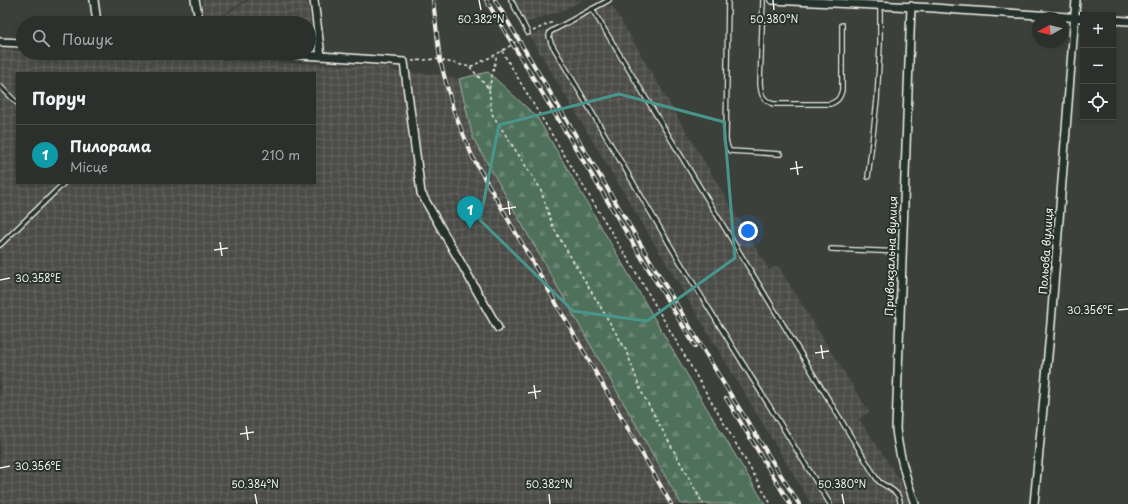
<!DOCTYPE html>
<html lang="uk">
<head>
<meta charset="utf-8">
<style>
	:root { --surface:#2c302c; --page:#383c38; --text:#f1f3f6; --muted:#a6a9a9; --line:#484b48; --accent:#ff9aa2 }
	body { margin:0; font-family:"Playpen Sans",sans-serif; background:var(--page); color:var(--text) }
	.controls { position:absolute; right:12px; top:12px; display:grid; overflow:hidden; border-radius:0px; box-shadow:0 2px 6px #0003 }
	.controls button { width:36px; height:36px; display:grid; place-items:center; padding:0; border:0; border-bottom:1px solid var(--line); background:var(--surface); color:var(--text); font:20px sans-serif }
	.compass { position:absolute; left:1032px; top:12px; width:36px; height:36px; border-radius:50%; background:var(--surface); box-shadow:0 2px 6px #0003; rotate:262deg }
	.you { position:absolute; left:748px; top:231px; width:14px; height:14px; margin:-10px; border:3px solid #fff; border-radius:50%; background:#1a73e8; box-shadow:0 0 0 6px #1a73e833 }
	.badge { display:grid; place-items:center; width:26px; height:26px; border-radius:50%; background:var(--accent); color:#fff; font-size:13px; font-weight:700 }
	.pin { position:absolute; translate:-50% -33px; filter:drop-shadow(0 1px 2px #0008) }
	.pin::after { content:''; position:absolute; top:21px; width:14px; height:12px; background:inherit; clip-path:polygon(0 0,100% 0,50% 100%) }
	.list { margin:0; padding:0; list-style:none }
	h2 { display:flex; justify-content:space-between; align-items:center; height:52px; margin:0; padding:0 16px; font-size:17px }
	h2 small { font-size:13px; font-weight:400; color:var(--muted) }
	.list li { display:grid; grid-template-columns:26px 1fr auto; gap:12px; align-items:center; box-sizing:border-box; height:60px; padding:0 16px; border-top:1px solid var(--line) }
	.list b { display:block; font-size:15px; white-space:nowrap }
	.list p { margin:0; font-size:13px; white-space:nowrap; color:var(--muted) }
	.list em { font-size:13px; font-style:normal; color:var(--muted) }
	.icon { flex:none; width:22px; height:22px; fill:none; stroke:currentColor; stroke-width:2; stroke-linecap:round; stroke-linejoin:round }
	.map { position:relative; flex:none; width:1128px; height:504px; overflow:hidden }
	.search { position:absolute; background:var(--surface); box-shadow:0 2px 6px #0003; left:16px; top:16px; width:300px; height:44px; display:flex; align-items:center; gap:10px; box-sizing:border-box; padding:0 14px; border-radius:22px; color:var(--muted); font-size:15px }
	.panel { position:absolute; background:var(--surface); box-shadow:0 2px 6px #0003; left:16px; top:72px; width:300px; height:112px; border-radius:0px }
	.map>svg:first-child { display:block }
	.industrial { fill:url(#industrial-grid); fill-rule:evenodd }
	.forest { fill:url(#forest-firs); stroke:#a2b1a2 }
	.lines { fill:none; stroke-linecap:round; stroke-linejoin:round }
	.lane-casing { stroke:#f4f1e8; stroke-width:6 }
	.street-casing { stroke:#f4f1e8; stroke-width:10 }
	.path { stroke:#f4f1e8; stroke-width:1.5; stroke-dasharray:3 3; stroke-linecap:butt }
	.lane { stroke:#26332d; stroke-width:3.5 }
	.street { stroke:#26332d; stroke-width:7 }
	.rail-casing { stroke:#f4f1e8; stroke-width:4 }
	.rail { stroke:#26332d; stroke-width:2.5; stroke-dasharray:8; stroke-linecap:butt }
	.marked { fill:none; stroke:#48958c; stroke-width:3; stroke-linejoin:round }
	.ticks { fill:none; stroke:#f4f1e8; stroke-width:1.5 }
	.labels { text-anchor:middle; stroke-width:4; stroke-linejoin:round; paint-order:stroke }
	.street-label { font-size:11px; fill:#f4f1e8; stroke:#26332d }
	.ticks-label { font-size:10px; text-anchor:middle; fill:#f4f1e8; stroke:#26332d; stroke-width:4; stroke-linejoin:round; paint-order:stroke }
</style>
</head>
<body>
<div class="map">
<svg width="1128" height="504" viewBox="0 0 1128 504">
	<defs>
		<pattern id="industrial-grid" width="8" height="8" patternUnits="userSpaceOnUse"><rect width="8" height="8" fill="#4c4c46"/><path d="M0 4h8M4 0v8" fill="none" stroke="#666661"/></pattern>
		<pattern id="forest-firs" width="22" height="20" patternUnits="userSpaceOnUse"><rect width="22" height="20" fill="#50715c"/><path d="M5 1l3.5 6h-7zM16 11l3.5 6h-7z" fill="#6a8673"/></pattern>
	</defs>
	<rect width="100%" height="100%" fill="#3b403a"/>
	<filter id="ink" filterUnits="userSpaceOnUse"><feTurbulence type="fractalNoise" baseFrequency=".025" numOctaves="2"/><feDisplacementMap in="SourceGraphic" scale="8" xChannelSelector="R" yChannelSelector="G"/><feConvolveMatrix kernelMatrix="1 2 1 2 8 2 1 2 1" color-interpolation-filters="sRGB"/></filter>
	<g filter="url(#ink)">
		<g class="industrial">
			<polygon points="202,0 246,0 209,23 207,23"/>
			<polygon points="249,0 307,0 314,45 309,45 309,23 212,23"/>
			<polygon points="511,0 583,0 563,10 523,24"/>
			<polygon points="606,5 613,7 677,116 769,270 778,266 869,412 859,419 900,480 909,504 811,504 529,35 567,24"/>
			<path d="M0,50L23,51V53L83,54L386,67L398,72L434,74L459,79L473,138L681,504H0ZM17,73H315V183H17Z"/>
		</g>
		<polygon class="forest" points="488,72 537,117 706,407 765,504 681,504 473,138 459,79"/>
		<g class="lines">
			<g class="lane-casing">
				<g id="lane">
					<polyline points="511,0 528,33"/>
					<polyline points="609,0 550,32 549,36 551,43 677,257 830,504"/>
					<polyline points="728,0 726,140 728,148 730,151 780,154"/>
					<path d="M763,0L760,83C761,95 762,99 773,104H830C838,101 840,98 842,90V25"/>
					<path d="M592,9L875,476C877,479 879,482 881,483C889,488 901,493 900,504"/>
					<polyline points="0,86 17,103"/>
					<polyline points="868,177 877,100 880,45 880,5"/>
					<polyline points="0,245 64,183"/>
					<polyline points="831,249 902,252"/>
				</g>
			</g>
			<g class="street-casing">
				<g id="street">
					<polyline points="94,0 97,23"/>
					<polyline points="195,0 200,23"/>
					<polyline points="314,0 321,56"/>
					<polyline points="772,0 935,8 959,10 1083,18"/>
					<path d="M911,6L896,429C899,455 906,479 915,504"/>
					<polyline points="1113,20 1128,21"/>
					<polyline points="0,42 23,43"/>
					<polyline points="246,53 321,56 404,62 421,193 498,328"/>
					<polyline points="1034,504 1051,323 1076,0"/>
				</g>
			</g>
			<g class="path">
				<polyline points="533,31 555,21"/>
				<polyline points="502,51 532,102 640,279 771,504"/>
				<polyline points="412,61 436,59 470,67 497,54 513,44 522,36"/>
				<polyline points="470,67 489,89 492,114 540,188 553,227 626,350 641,391 703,504"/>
				<polyline points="489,89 497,54"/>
			</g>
			<use href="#lane" class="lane"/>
			<use href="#street" class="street"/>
			<g class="rail-casing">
				<g id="rail">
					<polyline points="433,0 440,60 453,109 473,158 671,504"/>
					<polyline points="486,0 695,346"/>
					<polyline points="495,0 724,384 799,504"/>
					<polyline points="726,398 790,504"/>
				</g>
			</g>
			<use href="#rail" class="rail"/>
		</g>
	</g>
	<path class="marked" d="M619,94L724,122L735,258L647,321L573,311L480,220L499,125Z"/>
	<path class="ticks" d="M479,0L481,10M773,0L774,10M796,161L798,175M790,169L803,167M508,201L510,215M502,209L516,207M220,242L222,256M214,250L228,248M0,280L10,278M1118,310L1128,309M821,345L823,359M815,353L829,351M534,385L536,399M528,393L541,391M246,426L248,440M240,434L254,432M0,468L10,466M255,494L257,504M549,494L550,504M842,494L844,504"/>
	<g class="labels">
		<g class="street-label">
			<text transform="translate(1046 251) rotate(-86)" y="4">Польова вулиця</text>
			<text transform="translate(891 256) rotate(-88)" y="4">Привокзальна вулиця</text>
		</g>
	</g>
	<g class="ticks-label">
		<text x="481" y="23">50.382°N</text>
		<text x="774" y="23">50.380°N</text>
		<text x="38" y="282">30.358°E</text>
		<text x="1090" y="314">30.356°E</text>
		<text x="38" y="470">30.356°E</text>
		<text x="255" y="488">50.384°N</text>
		<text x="549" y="488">50.382°N</text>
		<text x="842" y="488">50.380°N</text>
	</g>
</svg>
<div class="controls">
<button>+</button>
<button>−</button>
<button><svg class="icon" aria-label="locate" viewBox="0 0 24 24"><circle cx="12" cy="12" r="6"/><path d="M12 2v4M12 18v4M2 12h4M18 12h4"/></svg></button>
</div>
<svg class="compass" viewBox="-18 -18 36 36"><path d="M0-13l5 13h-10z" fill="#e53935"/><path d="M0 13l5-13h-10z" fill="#a6a9a9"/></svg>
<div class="you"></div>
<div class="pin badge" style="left:470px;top:229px;background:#0f9aa8">1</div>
<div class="search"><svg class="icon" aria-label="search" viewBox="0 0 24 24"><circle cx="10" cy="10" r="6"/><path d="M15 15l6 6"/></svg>Пошук</div>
<section class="panel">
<h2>Поруч<small></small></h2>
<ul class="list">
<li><span class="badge" style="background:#0f9aa8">1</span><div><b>Пилорама</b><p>Місце</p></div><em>210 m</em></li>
</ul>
</section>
</div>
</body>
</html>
